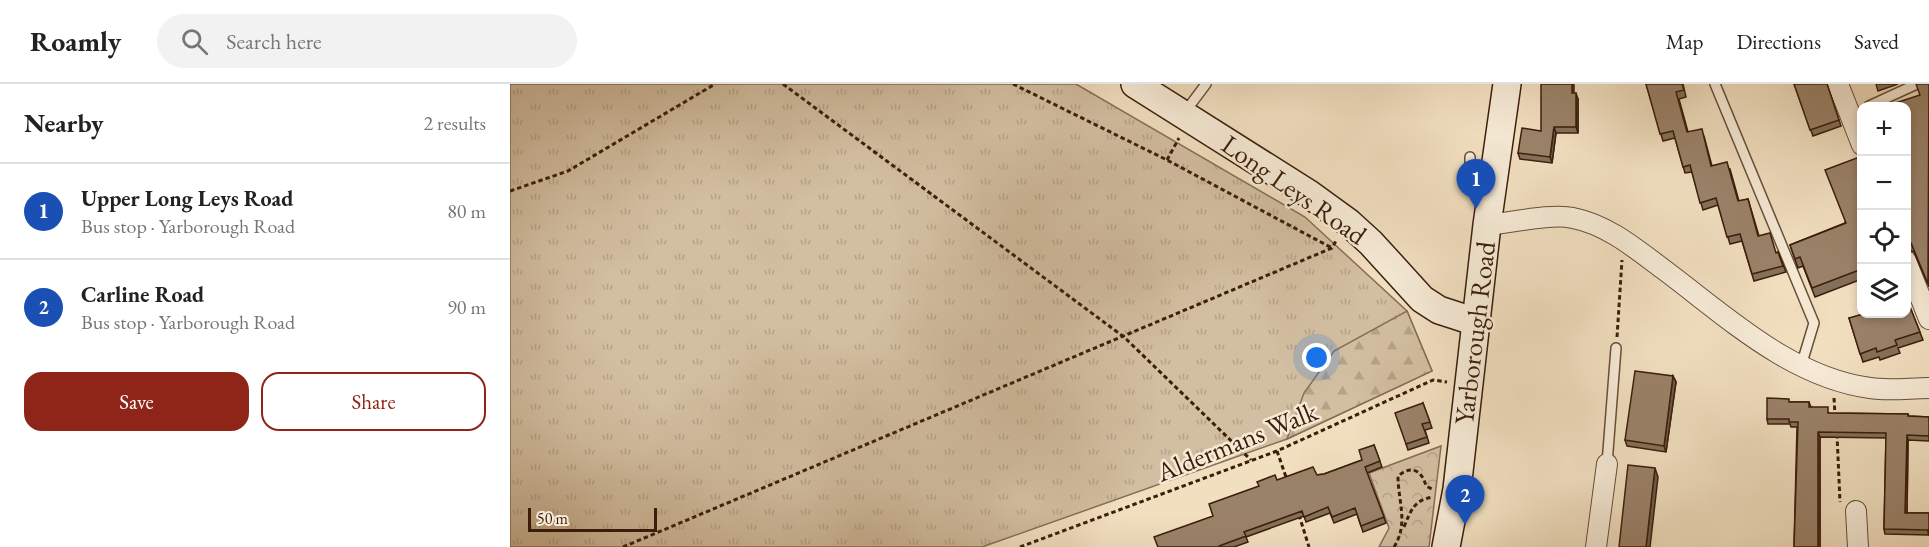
<!DOCTYPE html>
<html lang="en">
<head>
<meta charset="utf-8">
<style>
	:root { --surface:#fff; --page:#f2f2f2; --text:#222; --muted:#767676; --line:#e0e0e0; --accent:#8f2418 }
	body { margin:0; font-family:"EB Garamond",serif; background:var(--page); color:var(--text) }
	.controls { position:absolute; right:18px; top:18px; display:grid; overflow:hidden; border-radius:12px; box-shadow:0 3px 9px #0003 }
	.controls button { width:54px; height:54px; display:grid; place-items:center; padding:0; border:0; border-bottom:2px solid var(--line); background:var(--surface); color:var(--text); font:30px sans-serif }
	.scale { position:absolute; left:18px; bottom:15px; width:129px; box-sizing:border-box; padding-left:6px; border:3px solid #3b1e0a; border-top:0; font-size:16px; line-height:21px; white-space:nowrap; color:#3b1e0a; -webkit-text-stroke:4px #f6ead6; paint-order:stroke }
	.you { position:absolute; left:807px; top:274px; width:21px; height:21px; margin:-15px; border:4px solid #fff; border-radius:50%; background:#1a73e8; box-shadow:0 0 0 9px #1a73e833 }
	.badge { display:grid; place-items:center; width:39px; height:39px; border-radius:50%; background:var(--accent); color:#fff; font-size:20px; font-weight:700 }
	.pin { position:absolute; translate:-50% -50px; filter:drop-shadow(0 2px 3px #0008) }
	.pin::after { content:''; position:absolute; top:32px; width:21px; height:18px; background:inherit; clip-path:polygon(0 0,100% 0,50% 100%) }
	.list { margin:0; padding:0; list-style:none }
	h2 { display:flex; justify-content:space-between; align-items:center; height:78px; margin:0; padding:0 24px; font-size:26px }
	h2 small { font-size:20px; font-weight:400; color:var(--muted) }
	.list li { display:grid; grid-template-columns:39px 1fr auto; gap:18px; align-items:center; box-sizing:border-box; height:96px; padding:0 24px; border-top:2px solid var(--line) }
	.list b { display:block; font-size:22px; white-space:nowrap }
	.list p { margin:0; font-size:20px; white-space:nowrap; color:var(--muted) }
	.list em { font-size:20px; font-style:normal; color:var(--muted) }
	.actions { display:flex; gap:12px; padding:18px 24px }
	.actions a { flex:1; padding:14px 0; border:2px solid var(--accent); border-radius:18px; text-align:center; font-size:21px; color:var(--accent) }
	.actions .main { background:var(--accent); color:#fff }
	.icon { flex:none; width:33px; height:33px; fill:none; stroke:currentColor; stroke-width:2; stroke-linecap:round; stroke-linejoin:round }
	.map { position:relative; flex:none; width:1419px; height:463px; overflow:hidden }
	header { display:flex; align-items:center; gap:36px; box-sizing:border-box; height:84px; padding:0 30px; background:var(--surface); border-bottom:2px solid var(--line) }
	header strong { font-size:28px }
	nav { display:flex; gap:33px; margin-inline-start:auto; font-size:21px }
	.search { width:420px; height:54px; background:var(--page); display:flex; align-items:center; gap:15px; box-sizing:border-box; padding:0 21px; border-radius:33px; color:var(--muted); font-size:22px }
	main { display:flex }
	aside { flex:1; background:var(--surface) }
	.map>svg:first-child { display:block }
	.grass { fill:url(#grass-tufts); stroke:#866e56; stroke-width:1.5 }
	.forest { fill:url(#forest-firs); stroke:#866e56; stroke-width:1.5 }
	.park { fill:url(#park-crowns); stroke:#866e56; stroke-width:1.5 }
	.lines { fill:none; stroke-linecap:round; stroke-linejoin:round }
	.lane-casing { stroke:#684e38; stroke-width:12 }
	.street-casing { stroke:#684e38; stroke-width:22 }
	.secondary-casing { stroke:#3b1e0a; stroke-width:30 }
	.path { stroke:#3b1e0a; stroke-width:3; stroke-dasharray:4.5 3; stroke-linecap:butt }
	.lane { stroke:#f6ead6; stroke-width:9 }
	.street { stroke:#f6ead6; stroke-width:20 }
	.secondary { stroke:#f6ead6; stroke-width:27 }
	.wall { fill:#84705a; stroke:#3b1e0a; stroke-width:1.5 }
	.shaded-wall { fill:#6c5b4a; stroke:#3b1e0a; stroke-width:1.5 }
	.building { fill:#9a8269; stroke:#3b1e0a; stroke-width:1.5 }
	.labels { text-anchor:middle; stroke-width:5; stroke-linejoin:round; paint-order:stroke }
	.street-label { font-size:27px; fill:#3b1e0a; stroke:#f6ead6 }
</style>
</head>
<body>
<header>
<strong>Roamly</strong>
<div class="search"><svg class="icon" aria-label="search" viewBox="0 0 24 24"><circle cx="10" cy="10" r="6"/><path d="M15 15l6 6"/></svg>Search here</div>
<nav><a>Map</a><a>Directions</a><a>Saved</a></nav>
</header>
<main>
<aside>
<h2>Nearby<small>2 results</small></h2>
<ul class="list">
<li><span class="badge" style="background:#1a4fb4">1</span><div><b>Upper Long Leys Road</b><p>Bus stop · Yarborough Road</p></div><em>80 m</em></li>
<li><span class="badge" style="background:#1a4fb4">2</span><div><b>Carline Road</b><p>Bus stop · Yarborough Road</p></div><em>90 m</em></li>
</ul>
<div class="actions"><a class="main">Save</a><a>Share</a></div>
</aside>
<div class="map">
<svg width="1419" height="463" viewBox="0 0 1419 463">
	<defs>
		<pattern id="grass-tufts" width="24" height="20" patternUnits="userSpaceOnUse" patternTransform="scale(1.5)"><rect width="24" height="20" fill="#d2bea1"/><path d="M3 7l-1-3M5 7V3M7 7l1-3M15 17l-1-3M17 17v-4M19 17l1-3" fill="none" stroke="#b5a389"/></pattern>
		<pattern id="forest-firs" width="22" height="20" patternUnits="userSpaceOnUse" patternTransform="scale(1.5)"><rect width="22" height="20" fill="#d2bea1"/><path d="M5 1l3.5 6h-7zM16 11l3.5 6h-7z" fill="#b5a389"/></pattern>
		<pattern id="park-crowns" width="20" height="18" patternUnits="userSpaceOnUse" patternTransform="scale(1.5)"><rect width="20" height="18" fill="#d2bea1"/><path d="M2 6a3 3 0 1 1 6 0M12 15a3 3 0 1 1 6 0" fill="none" stroke="#b5a389"/></pattern>
	</defs>
	<rect width="100%" height="100%" fill="#f1dfc0"/>
	<filter id="stains"><feTurbulence type="fractalNoise" baseFrequency=".00333" numOctaves="4"/><feColorMatrix values="0 0 0 0 .2 0 0 0 0 .09 0 0 0 0 .02 0 0 0 .5 -.17"/></filter>
	<radialGradient id="worn" r=".72"><stop offset=".6" stop-color="#630" stop-opacity="0"/><stop offset="1" stop-color="#630" stop-opacity=".3"/></radialGradient>
	<polygon class="grass" points="0,0 566,0 795,133 897,227 922,287 777,355 472,463 0,463"/>
	<polygon class="forest" points="897,227 922,287 777,355 794,309 824,267"/>
	<polygon class="park" points="931,362 919,463 869,463 879,444 859,389"/>
	<g class="lines">
		<g class="lane-casing">
			<g id="lane">
				<polyline points="1205,0 1304,239 1291,282"/>
				<polyline points="1359,22 1407,0"/>
				<polyline points="675,28 696,0"/>
				<polyline points="960,73 960,82 963,86 983,88"/>
				<polyline points="1097,380 1106,264"/>
			</g>
		</g>
		<g class="street-casing">
			<g id="street">
				<polyline points="1328,0 1352,61"/>
				<path d="M977,141C1000,139 1042,129 1063,134C1098,141 1126,165 1153,185C1216,232 1280,293 1360,304C1379,307 1400,304 1419,304"/>
				<polyline points="1396,177 1419,235"/>
				<polyline points="1346,427 1348,463"/>
				<polyline points="1086,463 1097,380"/>
			</g>
		</g>
		<g class="secondary-casing">
			<g id="secondary">
				<polyline points="625,0 799,110 839,139 861,159 912,215 929,226 966,238"/>
				<polyline points="936,463 947,405 977,141 997,0"/>
			</g>
		</g>
		<g class="path">
			<polyline points="273,0 614,253 741,376"/>
			<polyline points="503,0 657,76 822,164"/>
			<polyline points="657,76 669,54"/>
			<polyline points="0,107 58,87 205,0"/>
			<polyline points="1107,253 1112,176"/>
			<polyline points="1324,314 1325,331"/>
			<polyline points="1327,350 1330,418"/>
			<polyline points="767,367 777,396"/>
			<polyline points="789,431 799,463"/>
			<path d="M894,443C901,426 904,416 923,413"/>
			<polyline points="113,463 822,164 827,155"/>
			<polyline points="510,463 767,367 923,296 937,298"/>
			<path d="M884,463C899,439 888,418 888,392C901,381 912,386 916,402L924,406"/>
		</g>
		<use href="#lane" class="lane"/>
		<use href="#street" class="street"/>
		<use href="#secondary" class="secondary"/>
	</g>
	<g class="wall">
		<polygon points="1136,0 1173,0 1176,13 1169,15 1178,48 1194,52 1202,82 1220,85 1229,117 1238,115 1249,152 1266,169 1268,168 1276,188 1244,197 1232,157 1220,160 1208,121 1193,126 1182,88 1175,89 1165,54 1153,57"/>
		<polygon points="1284,0 1317,0 1331,42 1303,52"/>
		<polygon points="1366,0 1388,0 1368,7"/>
		<polygon points="1419,0 1419,203 1404,168 1396,165 1396,22 1410,11"/>
		<polygon points="1064,9 1068,15 1068,49 1046,49 1042,79 1010,75 1008,69 1031,47"/>
		<polygon points="1352,72 1352,195 1305,213 1293,182 1288,184 1280,161 1335,139"/>
		<polygon points="1396,213 1413,256 1388,264 1390,269 1370,276 1369,273 1353,278 1339,234 1396,230"/>
		<polygon points="1163,292 1166,298 1156,368 1117,362 1115,356"/>
		<polygon points="1280,318 1299,318 1301,323 1320,329 1398,330 1399,332 1419,333 1419,357 1398,356 1397,429 1419,429 1419,452 1419,451 1375,450 1374,445 1376,354 1310,353 1310,463 1284,463 1287,343 1281,343 1280,340 1258,340 1257,335"/>
		<polygon points="913,319 922,344 915,346 919,359 898,366 896,360"/>
		<polygon points="864,361 872,383 857,389 876,439 853,448 847,430 824,439 820,429 796,438 794,432 736,453 738,458 724,463 648,463 767,396 814,390 852,376"/>
	</g>
	<g class="shaded-wall">
		<polygon points="1062,0 1064,0 1064,15 1062,9"/>
		<polygon points="1066,9 1068,15 1068,49 1066,43"/>
		<polygon points="1044,43 1046,49 1042,79 1040,73"/>
		<polygon points="1163,292 1166,298 1156,368 1154,362"/>
		<polygon points="1308,348 1310,353 1310,463 1308,463"/>
		<polygon points="1397,351 1398,356 1397,434 1395,429"/>
		<polygon points="1145,384 1148,393 1140,463 1136,463"/>
	</g>
	<g class="building">
		<polygon points="1031,0 1062,0 1062,9 1066,9 1066,43 1044,43 1040,73 1008,69 1012,44 1031,47"/>
		<polygon points="1136,0 1172,0 1174,6 1166,8 1177,48 1192,45 1201,82 1217,78 1228,117 1238,115 1248,152 1260,149 1266,169 1268,168 1273,182 1242,190 1230,150 1217,153 1206,114 1190,119 1180,81 1173,83 1163,47 1150,50"/>
		<polygon points="1284,0 1317,0 1329,36 1300,46"/>
		<polygon points="1406,0 1419,0 1418,200 1401,159 1396,157 1396,22 1376,22 1410,11"/>
		<polygon points="1352,72 1352,185 1302,204 1290,173 1285,175 1280,161 1336,139 1315,86"/>
		<polygon points="1396,213 1410,248 1385,256 1387,261 1367,268 1366,264 1350,270 1339,234 1353,230 1396,230"/>
		<polygon points="1125,287 1163,292 1154,362 1115,356"/>
		<polygon points="1257,314 1279,315 1279,318 1299,318 1299,323 1318,323 1318,329 1398,330 1398,332 1419,333 1419,352 1397,351 1395,429 1419,429 1419,450 1418,449 1418,446 1374,445 1376,349 1308,348 1308,463 1284,463 1288,338 1279,338 1279,335 1257,335"/>
		<polygon points="913,319 920,338 912,340 917,353 896,360 885,329"/>
		<polygon points="864,361 870,377 855,383 874,433 851,442 845,424 822,433 818,423 794,433 792,427 734,448 736,452 709,462 709,463 648,463 644,453 703,432 699,420 749,402 747,398 765,391 767,396 803,383 807,391 814,390 852,376 849,366"/>
		<polygon points="1118,381 1145,384 1136,463 1109,463"/>
	</g>
	<g class="labels">
		<g class="street-label">
			<text transform="translate(784 106) rotate(35)" y="9">Long Leys Road</text>
			<text transform="translate(965 249) rotate(-83)" y="9">Yarborough Road</text>
			<text transform="translate(727 358) rotate(-22)" y="9">Aldermans Walk</text>
		</g>
	</g>
	<rect width="100%" height="100%" filter="url(#stains)"/>
	<rect width="100%" height="100%" fill="url(#worn)"/>
</svg>
<div class="controls">
<button>+</button>
<button>−</button>
<button><svg class="icon" aria-label="locate" viewBox="0 0 24 24"><circle cx="12" cy="12" r="6"/><path d="M12 2v4M12 18v4M2 12h4M18 12h4"/></svg></button>
<button><svg class="icon" aria-label="layers" viewBox="0 0 24 24"><path d="M12 4l9 5-9 5-9-5zM3 14l9 5 9-5"/></svg></button>
</div>
<div class="scale">50 m</div>
<div class="you"></div>
<div class="pin badge" style="left:966px;top:125px;background:#1a4fb4">1</div>
<div class="pin badge" style="left:955px;top:441px;background:#1a4fb4">2</div>
</div>
</main>
</body>
</html>
